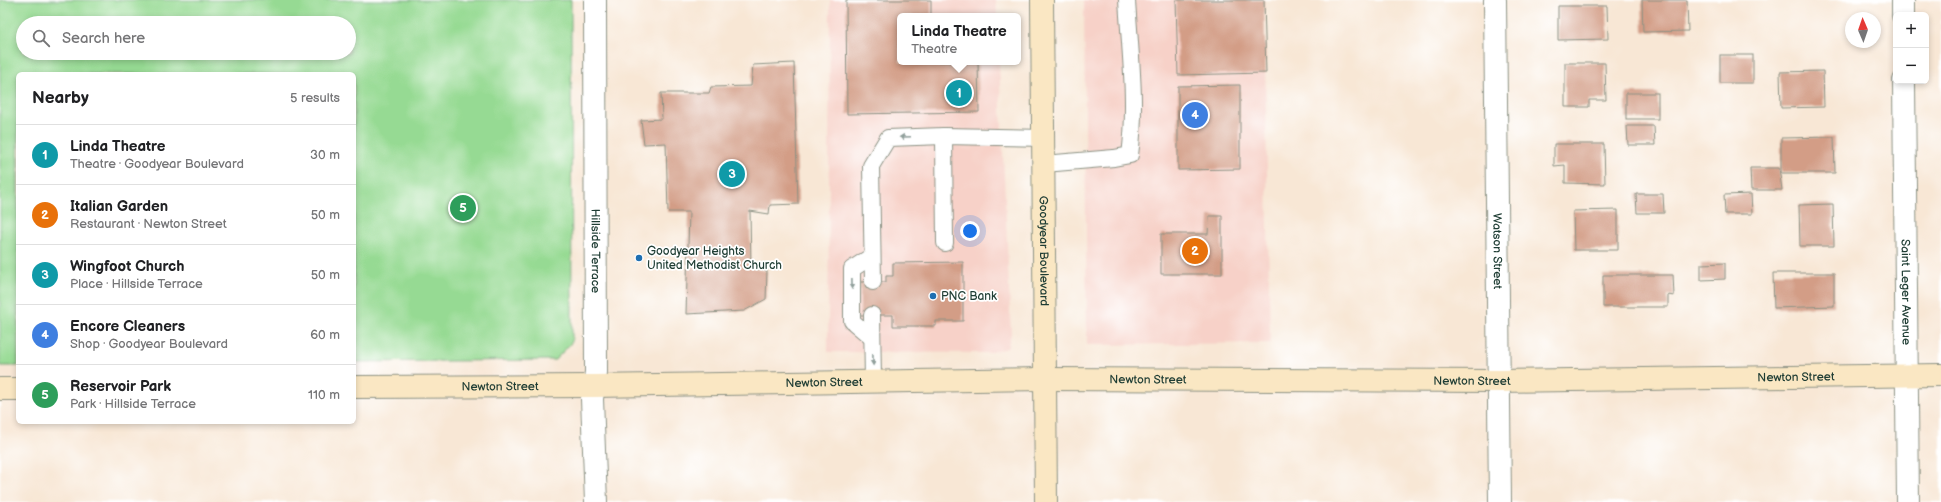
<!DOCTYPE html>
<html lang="en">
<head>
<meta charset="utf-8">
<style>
	:root { --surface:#fff; --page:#f6f6f6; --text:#202124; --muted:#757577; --line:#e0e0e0; --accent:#7c3aed }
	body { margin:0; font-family:"Balsamiq Sans",sans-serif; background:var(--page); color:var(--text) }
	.controls { position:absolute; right:12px; top:12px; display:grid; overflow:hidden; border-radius:6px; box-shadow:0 2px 6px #0003 }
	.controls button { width:36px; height:36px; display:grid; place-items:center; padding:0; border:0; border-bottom:1px solid var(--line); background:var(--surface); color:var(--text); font:20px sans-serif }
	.compass { position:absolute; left:1845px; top:12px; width:36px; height:36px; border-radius:50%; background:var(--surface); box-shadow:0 2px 6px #0003; rotate:358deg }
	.you { position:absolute; left:970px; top:231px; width:14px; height:14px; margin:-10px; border:3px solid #fff; border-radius:50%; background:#1a73e8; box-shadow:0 0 0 6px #1a73e833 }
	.badge { display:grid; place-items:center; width:26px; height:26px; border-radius:50%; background:var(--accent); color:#fff; font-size:13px; font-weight:700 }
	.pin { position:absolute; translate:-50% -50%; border:2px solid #fff; box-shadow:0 1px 4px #0006 }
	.popup { position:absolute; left:897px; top:13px; width:124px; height:52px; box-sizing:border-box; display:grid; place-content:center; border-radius:6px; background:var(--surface); filter:drop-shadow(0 1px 3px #0005); font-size:13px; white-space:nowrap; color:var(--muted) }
	.popup b { font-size:15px; color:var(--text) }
	.popup::after { content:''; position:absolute; left:50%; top:100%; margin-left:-8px; border:8px solid transparent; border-top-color:var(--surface) }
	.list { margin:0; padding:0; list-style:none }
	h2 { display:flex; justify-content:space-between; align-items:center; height:52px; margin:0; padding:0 16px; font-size:17px }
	h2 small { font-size:13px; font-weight:400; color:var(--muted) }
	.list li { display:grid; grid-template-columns:26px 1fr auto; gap:12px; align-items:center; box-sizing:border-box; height:60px; padding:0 16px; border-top:1px solid var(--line) }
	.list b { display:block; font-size:15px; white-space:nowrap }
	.list p { margin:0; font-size:13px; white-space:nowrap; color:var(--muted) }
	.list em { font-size:13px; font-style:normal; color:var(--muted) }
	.icon { flex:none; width:22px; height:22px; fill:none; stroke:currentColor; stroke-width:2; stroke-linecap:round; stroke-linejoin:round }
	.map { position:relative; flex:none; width:1941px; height:502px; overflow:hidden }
	.search { position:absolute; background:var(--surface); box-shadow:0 2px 6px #0003; left:16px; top:16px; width:340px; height:44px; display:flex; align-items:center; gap:10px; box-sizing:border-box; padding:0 14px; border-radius:22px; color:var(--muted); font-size:15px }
	.panel { position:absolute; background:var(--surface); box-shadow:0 2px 6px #0003; left:16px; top:72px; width:340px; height:352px; border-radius:6px }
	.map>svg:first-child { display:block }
	.built { fill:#f7d1c8 }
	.green { fill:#96da93; stroke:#5a8c64; fill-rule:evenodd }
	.building { fill:#d39d86 }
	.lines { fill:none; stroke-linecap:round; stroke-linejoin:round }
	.lane-casing { stroke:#8c9284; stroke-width:18 }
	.street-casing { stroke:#8c9284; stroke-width:24 }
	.secondary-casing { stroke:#8c9284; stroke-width:24 }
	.lane { stroke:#fff; stroke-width:16 }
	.street { stroke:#fff; stroke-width:22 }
	.secondary { stroke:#fae7c3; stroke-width:22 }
	.oneway { fill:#8f9e9a }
	.poi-dot { fill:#1f6fb2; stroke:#fff; stroke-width:1.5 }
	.labels { text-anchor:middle; stroke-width:3.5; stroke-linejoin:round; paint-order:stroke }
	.street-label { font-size:12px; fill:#1f3d34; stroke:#fff }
	.poi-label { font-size:12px; fill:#1f3d34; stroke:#fff; text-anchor:start }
</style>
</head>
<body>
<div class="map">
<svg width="1941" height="502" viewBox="0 0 1941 502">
	<rect width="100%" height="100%" fill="#fff"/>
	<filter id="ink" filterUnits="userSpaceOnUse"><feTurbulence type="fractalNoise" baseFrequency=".025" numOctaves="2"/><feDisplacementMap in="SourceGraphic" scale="8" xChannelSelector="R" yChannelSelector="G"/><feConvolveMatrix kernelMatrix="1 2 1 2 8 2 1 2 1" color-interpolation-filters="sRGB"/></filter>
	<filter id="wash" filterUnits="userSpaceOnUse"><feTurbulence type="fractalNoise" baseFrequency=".012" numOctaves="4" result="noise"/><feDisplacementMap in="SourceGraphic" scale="16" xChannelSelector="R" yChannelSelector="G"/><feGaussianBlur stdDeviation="0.9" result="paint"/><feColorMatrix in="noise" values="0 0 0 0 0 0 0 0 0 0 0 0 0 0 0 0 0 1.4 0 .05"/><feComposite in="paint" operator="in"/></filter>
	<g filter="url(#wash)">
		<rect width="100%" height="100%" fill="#f8e7d5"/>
		<g class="built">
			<polygon points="830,0 996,0 997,16 900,16 900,62 999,62 1011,334 1007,348 987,353 828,352"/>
			<polygon points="1084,0 1264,0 1270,343 1087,345"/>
		</g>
		<path class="green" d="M0,0H571L572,342L555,360L354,362V74H18V366H0ZM23,23H349V53H23Z"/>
		<g id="blocks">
			<g class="building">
				<polygon points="846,0 931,0 931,16 900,16 900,62 978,62 979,112 847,114"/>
				<polygon points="1176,0 1264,0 1266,73 1178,75"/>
				<polygon points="1642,0 1687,0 1688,31 1643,32"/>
				<polygon points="1558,6 1607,6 1608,39 1558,40"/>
				<rect x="1720" y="55" width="33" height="28"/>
				<polygon points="794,63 798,204 770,205 769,214 750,211 751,268 767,271 766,299 744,311 686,314 689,212 668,212 666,143 644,144 641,120 662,119 661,93 709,93 711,87 751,86 753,65"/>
				<polygon points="1565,63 1605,63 1606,100 1589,100 1589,107 1565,107"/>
				<polygon points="1823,71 1824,107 1781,108 1780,72"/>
				<polygon points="1240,85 1240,169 1178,170 1178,86"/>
				<rect x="1626" y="93" width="32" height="26"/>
				<polygon points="1627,126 1654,126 1655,145 1628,145"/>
				<polygon points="1834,137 1835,173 1781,173 1781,138"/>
				<polygon points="1554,144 1604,144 1605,184 1565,183 1565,165 1554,166"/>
				<polygon points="1750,168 1779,168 1782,190 1751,190"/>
				<polygon points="1636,194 1663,194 1664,213 1637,213"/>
				<polygon points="1751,194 1752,214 1725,214 1724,195"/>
				<polygon points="1833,204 1834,246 1800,246 1799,205"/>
				<polygon points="1618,210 1618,250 1574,250 1573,211"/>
				<polygon points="1209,216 1222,216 1222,274 1161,274 1161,234 1208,234"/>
				<polygon points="963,262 963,321 936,321 936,326 893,326 893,315 860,315 860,282 886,282 886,276 893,276 893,263"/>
				<polygon points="1725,263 1725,279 1701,280 1701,264"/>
				<polygon points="1773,273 1834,273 1834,306 1774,308"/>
				<polygon points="1603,275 1673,275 1674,296 1668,295 1668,307 1603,307"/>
			</g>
		</g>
	</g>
	<g filter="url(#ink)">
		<use href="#blocks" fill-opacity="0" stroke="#8c9284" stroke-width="1"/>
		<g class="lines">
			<g class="lane-casing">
				<g id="lane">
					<path d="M1044,164L1114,158L1130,155C1137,104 1130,51 1127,0"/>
					<polyline points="945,243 944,136 1044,138"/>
					<polyline points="872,256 852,269 852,321 872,338"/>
					<polyline points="873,282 871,166 888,138 944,136"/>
					<polyline points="872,315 873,382"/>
				</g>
			</g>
			<g class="street-casing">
				<g id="street">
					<path id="s1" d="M595,0L596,372L592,399L596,502"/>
					<path id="s2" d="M1495,0L1500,502"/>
					<polyline points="1903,0 1903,15"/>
					<path id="s3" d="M1904,81L1908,502"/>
				</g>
			</g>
			<g class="secondary-casing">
				<g id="secondary">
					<path id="s4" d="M1042,0L1046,502"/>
					<path id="s5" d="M354,387L593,386L1046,379L1499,381L1941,375"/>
					<polyline points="0,389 18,389"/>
				</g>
			</g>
			<use href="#lane" class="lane"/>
			<use href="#street" class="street"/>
			<use href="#secondary" class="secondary"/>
		</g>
		<defs><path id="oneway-solid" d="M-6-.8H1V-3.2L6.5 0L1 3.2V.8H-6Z"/></defs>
		<g class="oneway">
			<use href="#oneway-solid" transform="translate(905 137) rotate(178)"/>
			<use href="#oneway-solid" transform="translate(852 284) rotate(89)"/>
			<use href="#oneway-solid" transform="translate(873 360) rotate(89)"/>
		</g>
	</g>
	<g class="poi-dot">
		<circle cx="639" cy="258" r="4"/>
		<circle cx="933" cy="296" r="4"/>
	</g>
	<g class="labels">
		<g class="street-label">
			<text dy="4" stroke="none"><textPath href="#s1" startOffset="251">Hillside Terrace</textPath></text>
			<text dy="4" stroke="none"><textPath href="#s4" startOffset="251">Goodyear Boulevard</textPath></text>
			<text dy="4" stroke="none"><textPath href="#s2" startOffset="251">Watson Street</textPath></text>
			<text dy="4" stroke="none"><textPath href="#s3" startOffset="211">Saint Leger Avenue</textPath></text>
			<text dy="4" stroke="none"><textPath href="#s5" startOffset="1442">Newton Street</textPath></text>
			<text dy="4" stroke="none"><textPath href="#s5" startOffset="794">Newton Street</textPath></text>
			<text dy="4" stroke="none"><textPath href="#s5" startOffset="1118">Newton Street</textPath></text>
			<text dy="4" stroke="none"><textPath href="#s5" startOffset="470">Newton Street</textPath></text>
			<text dy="4" stroke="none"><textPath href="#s5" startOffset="146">Newton Street</textPath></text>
		</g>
		<g class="poi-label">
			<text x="647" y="255">Goodyear Heights<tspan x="647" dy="14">United Methodist Church</tspan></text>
			<text x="941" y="300">PNC Bank</text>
		</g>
	</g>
</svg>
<div class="controls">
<button>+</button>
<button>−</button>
</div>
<svg class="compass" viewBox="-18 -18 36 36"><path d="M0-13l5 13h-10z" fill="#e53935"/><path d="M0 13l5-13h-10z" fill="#757577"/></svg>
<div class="you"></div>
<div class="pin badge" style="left:959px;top:93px;background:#0f9aa8">1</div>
<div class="popup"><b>Linda Theatre</b>Theatre</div>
<div class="pin badge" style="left:1195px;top:251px;background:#e8710a">2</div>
<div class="pin badge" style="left:732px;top:174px;background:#0f9aa8">3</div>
<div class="pin badge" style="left:1195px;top:115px;background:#3f7fe0">4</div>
<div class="pin badge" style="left:463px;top:208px;background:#2e9e5b">5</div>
<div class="search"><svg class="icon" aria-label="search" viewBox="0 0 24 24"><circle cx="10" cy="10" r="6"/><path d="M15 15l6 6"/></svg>Search here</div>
<section class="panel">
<h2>Nearby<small>5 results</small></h2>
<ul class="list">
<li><span class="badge" style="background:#0f9aa8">1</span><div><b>Linda Theatre</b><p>Theatre · Goodyear Boulevard</p></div><em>30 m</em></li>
<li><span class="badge" style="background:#e8710a">2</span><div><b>Italian Garden</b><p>Restaurant · Newton Street</p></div><em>50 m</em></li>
<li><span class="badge" style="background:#0f9aa8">3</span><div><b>Wingfoot Church</b><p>Place · Hillside Terrace</p></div><em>50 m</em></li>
<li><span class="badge" style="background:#3f7fe0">4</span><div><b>Encore Cleaners</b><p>Shop · Goodyear Boulevard</p></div><em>60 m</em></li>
<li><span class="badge" style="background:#2e9e5b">5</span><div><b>Reservoir Park</b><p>Park · Hillside Terrace</p></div><em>110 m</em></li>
</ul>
</section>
</div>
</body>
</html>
